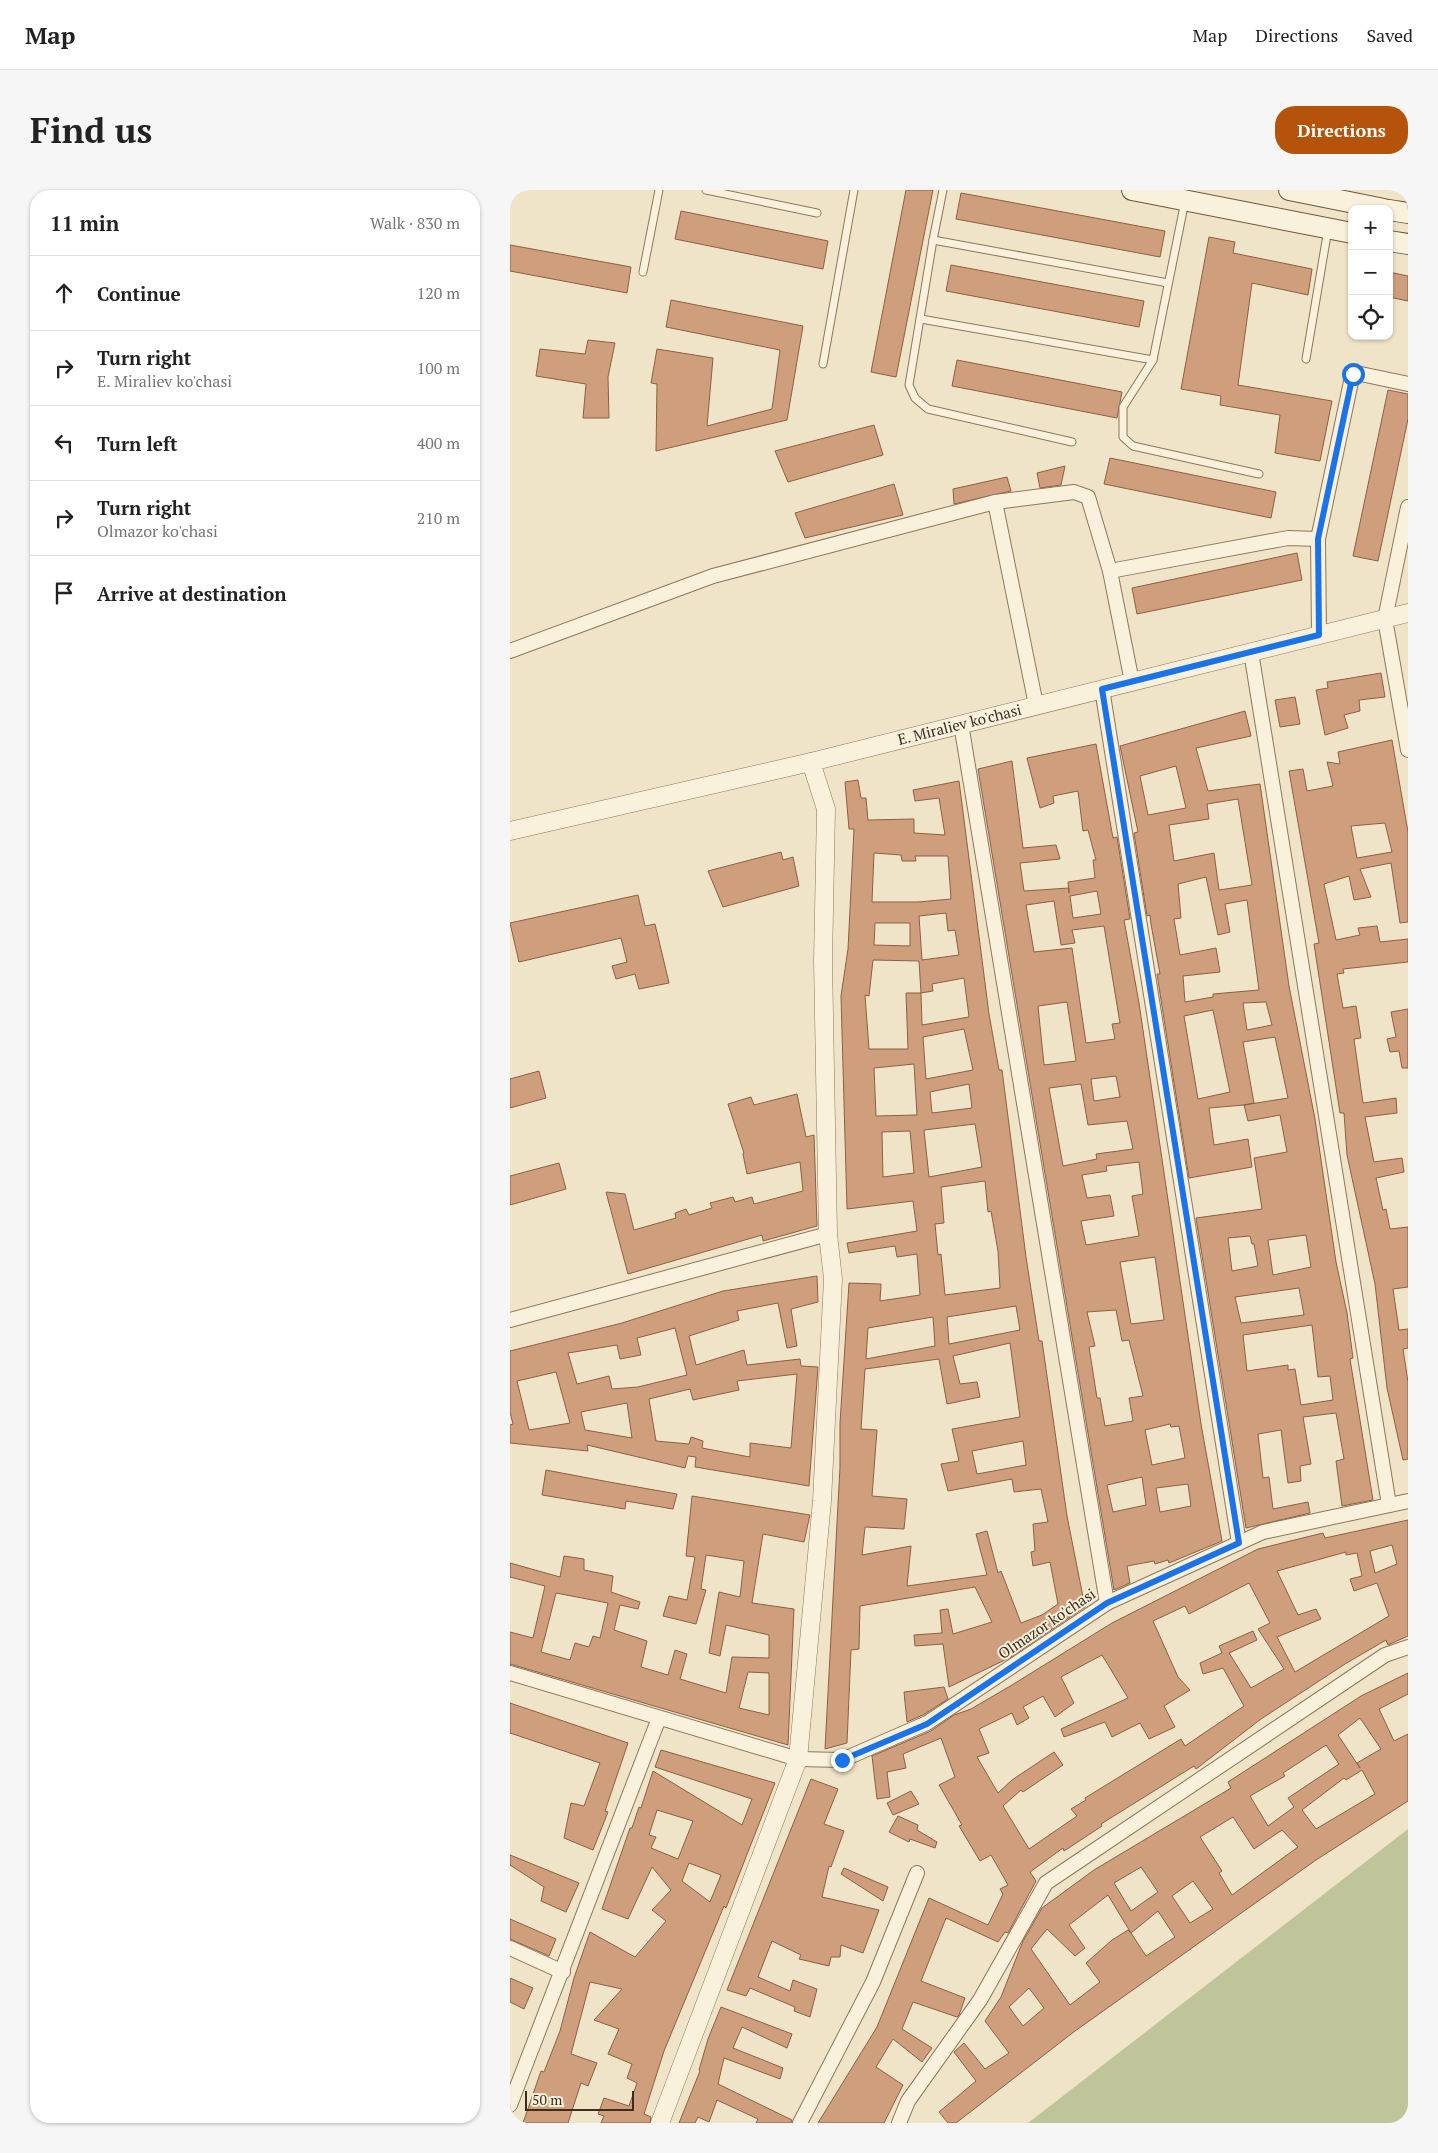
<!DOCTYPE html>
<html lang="en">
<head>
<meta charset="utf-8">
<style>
	:root { --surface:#fff; --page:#f6f6f6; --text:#222; --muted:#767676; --line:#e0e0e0; --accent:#b45309 }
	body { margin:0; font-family:"PT Serif",serif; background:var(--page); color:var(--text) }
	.controls { position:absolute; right:15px; top:15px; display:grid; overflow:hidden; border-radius:10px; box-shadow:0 1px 4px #0004 }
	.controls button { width:45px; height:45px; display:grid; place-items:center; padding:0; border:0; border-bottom:1px solid var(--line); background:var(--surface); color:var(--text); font:25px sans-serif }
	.scale { position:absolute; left:15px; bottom:12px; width:109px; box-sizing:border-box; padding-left:5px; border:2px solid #3d2e20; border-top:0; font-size:14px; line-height:18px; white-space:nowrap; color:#3d2e20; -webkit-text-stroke:4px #f7eed8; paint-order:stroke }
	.stop { position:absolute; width:15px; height:15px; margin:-11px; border:4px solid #1a73e8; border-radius:50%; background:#fff }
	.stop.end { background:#1a73e8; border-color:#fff; box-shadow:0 1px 5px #0008 }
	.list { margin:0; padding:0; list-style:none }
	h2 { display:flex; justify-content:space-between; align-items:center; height:65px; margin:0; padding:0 20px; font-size:21px }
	h2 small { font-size:16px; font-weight:400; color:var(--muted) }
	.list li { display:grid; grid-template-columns:32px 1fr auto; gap:15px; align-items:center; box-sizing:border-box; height:75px; padding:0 20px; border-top:1px solid var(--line) }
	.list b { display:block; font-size:19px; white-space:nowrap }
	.list p { margin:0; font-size:16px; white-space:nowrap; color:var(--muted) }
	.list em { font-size:16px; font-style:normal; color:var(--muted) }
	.icon { flex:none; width:28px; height:28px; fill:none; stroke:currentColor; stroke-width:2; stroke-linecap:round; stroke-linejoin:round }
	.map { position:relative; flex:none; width:898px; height:1933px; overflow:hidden; border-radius:20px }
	header { display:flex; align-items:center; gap:30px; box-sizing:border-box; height:70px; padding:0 25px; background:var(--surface); border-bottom:1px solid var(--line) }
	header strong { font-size:24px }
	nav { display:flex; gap:28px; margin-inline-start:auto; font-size:18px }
	.intro { display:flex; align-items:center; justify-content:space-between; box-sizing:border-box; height:120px; padding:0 30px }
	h1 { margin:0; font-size:35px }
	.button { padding:12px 22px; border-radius:20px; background:var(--accent); color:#fff; font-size:18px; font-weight:700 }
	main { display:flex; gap:30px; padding:0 30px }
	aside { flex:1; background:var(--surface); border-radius:20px; box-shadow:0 1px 4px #0004 }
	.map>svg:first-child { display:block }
	.cemetery { fill:#bfc49a }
	.building { fill:#cf9f7d; stroke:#8d5f41; fill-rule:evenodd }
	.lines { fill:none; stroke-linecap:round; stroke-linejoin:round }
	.service-casing { stroke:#8d765c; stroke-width:9 }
	.minor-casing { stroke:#8d765c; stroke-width:16 }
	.tertiary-casing { stroke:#8d765c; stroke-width:19 }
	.secondary-casing { stroke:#6f573f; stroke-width:22 }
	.service { stroke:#faf1dc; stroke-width:7 }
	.minor { stroke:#faf1dc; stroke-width:14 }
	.tertiary { stroke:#faf1dc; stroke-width:18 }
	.secondary { stroke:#faf1dc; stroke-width:20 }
	.route { stroke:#1a73e8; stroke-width:6 }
	.labels { text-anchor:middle; stroke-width:4; stroke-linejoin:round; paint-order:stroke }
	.street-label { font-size:15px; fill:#3d2e20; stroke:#f7eed8 }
</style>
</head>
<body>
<header>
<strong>Map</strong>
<nav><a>Map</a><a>Directions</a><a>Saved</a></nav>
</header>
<div class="intro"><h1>Find us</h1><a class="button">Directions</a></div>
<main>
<aside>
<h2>11 min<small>Walk · 830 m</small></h2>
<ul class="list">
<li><svg class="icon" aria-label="ahead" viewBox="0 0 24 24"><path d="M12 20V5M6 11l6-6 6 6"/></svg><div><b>Continue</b></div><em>120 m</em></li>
<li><svg class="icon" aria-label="right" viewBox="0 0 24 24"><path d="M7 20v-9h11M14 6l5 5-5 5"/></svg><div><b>Turn right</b><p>E. Miraliev ko'chasi</p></div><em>100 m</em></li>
<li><svg class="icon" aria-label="left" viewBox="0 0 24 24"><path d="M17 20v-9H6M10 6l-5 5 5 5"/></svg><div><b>Turn left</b></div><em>400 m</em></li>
<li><svg class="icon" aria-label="right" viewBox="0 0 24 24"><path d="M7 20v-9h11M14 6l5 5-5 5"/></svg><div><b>Turn right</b><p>Olmazor ko'chasi</p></div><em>210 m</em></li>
<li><svg class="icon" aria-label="arrive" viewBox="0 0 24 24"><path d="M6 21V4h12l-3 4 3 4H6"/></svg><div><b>Arrive at destination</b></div></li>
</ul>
</aside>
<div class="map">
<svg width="898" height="1933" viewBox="0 0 898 1933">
	<rect width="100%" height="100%" fill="#f0e4c8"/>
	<polygon class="cemetery" points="898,1639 898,1933 518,1933"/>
	<g class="building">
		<polygon points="396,0 423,0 386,187 361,182"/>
		<polygon points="451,3 655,41 650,67 446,29"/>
		<polygon points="171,21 318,51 313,79 165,49"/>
		<polygon points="699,47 725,52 723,63 802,79 798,105 742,93 728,195 822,211 810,271 765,263 770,225 710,215 711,206 671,199"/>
		<polygon points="0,55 121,77 117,103 0,81"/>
		<polygon points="441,75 634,111 629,137 436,101"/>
		<polygon points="879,82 898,86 898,111 879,107"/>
		<polygon points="161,110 293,136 277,230 146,261 147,194 141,193 147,159 203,168 197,236 262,219 270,160 156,137"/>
		<polygon points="78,150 105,153 98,187 99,228 73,228 76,194 26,186 30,159 75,164"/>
		<polygon points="447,170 612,202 607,228 442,196"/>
		<polygon points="878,200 898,204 898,229 868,371 843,366"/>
		<polygon points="364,235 373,265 278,292 265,261"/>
		<polygon points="600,268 766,302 761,328 594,294"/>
		<polygon points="555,276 551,295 530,298 527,283"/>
		<polygon points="497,287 501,301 444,314 443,299"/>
		<polygon points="384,294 393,325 295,348 285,323"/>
		<polygon points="787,363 792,390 627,424 622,398"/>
		<polygon points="871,483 875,507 849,510 850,521 834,525 838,538 815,545 806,500 818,498 817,492"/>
		<polygon points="785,507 790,534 770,537 765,510"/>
		<path d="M735,521L741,546L686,558L698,601L750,594L779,796L805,929L826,1072L837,1123L843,1168L840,1169L863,1310L832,1316L826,1271L834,1269L826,1223L793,1227L801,1274L790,1276L791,1291L778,1293L771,1240L748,1244L753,1288L759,1287L763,1319L798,1312L800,1323L736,1338L686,1028L752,1019L744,968L777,962L770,925L738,931L734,915L699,918L704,955L738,949L742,977L679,988L647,784H650L641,734L640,725L637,726L624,643L628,642L610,556ZM666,576L676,618L638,625L630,586ZM728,609L742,695L709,700L704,663L664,671L659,635L699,629L697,614ZM696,687L708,745L720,742L715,714L737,710L749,800L703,804V807L675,812L673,786L710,782L706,758L670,765L664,729L671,728L668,694ZM756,812L762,835L737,840L733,813ZM703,820L720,902L688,909L674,826ZM765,847L778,908L734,915L744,913L733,852ZM796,1045L801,1077L763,1085L758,1050ZM740,1046L742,1054H744L748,1076L722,1081L718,1048ZM789,1098L794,1125L731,1133L725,1107ZM802,1135L808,1187L820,1186L823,1210L791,1215L785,1179L778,1180V1175L737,1181L733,1145Z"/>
		<path d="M882,550L898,642V732L890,733L881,673L850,679L861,707L844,710L839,686L814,694L826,750L850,745L848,738L867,736L870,752L898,749V772L833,779L834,783L827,784L833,818L846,816L851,848L844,849L853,913L886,908L887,923L855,927L864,972L892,968L894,982L866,988L873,1020L876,1019L880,1039L898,1037V1097L883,1099L889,1140L898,1139V1158L893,1159L898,1192V1269L893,1270L877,1198L865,1094L837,965L834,923H830L804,754L809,753L779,581L793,579L797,601L823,596L817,572L830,574L828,562ZM875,633L882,662L847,668L841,636Z"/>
		<path d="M586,554L603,648L607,647L620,729L614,730L629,813L691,1234L712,1351L659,1373L658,1370L645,1374L644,1371L617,1376L620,1393L604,1400L468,579L502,571L513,658L546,655L550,669L510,673L514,701L559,698V703L558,692L585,688L583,670H586L578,640L573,641L568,601L543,606L544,613L530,618L517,568ZM587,701L591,724L563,728L560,706ZM544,711L551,755L565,753L562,740L594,736L610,833L602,834L605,849L576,853L562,758L524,762L516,715ZM557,812L566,871L534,875L528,816ZM606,886L610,907L584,911L581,889ZM571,894L578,935L617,931L623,959L586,964L587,969L553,976L539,898ZM629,972L633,1004L622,1006L629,1046L576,1055L571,1031L604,1026L600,1005L577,1008L572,985L597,981L596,976ZM645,1067L654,1130L621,1134L610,1072ZM606,1120L612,1151L619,1150L633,1206L619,1208L623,1231L595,1236L590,1208H587L579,1157L585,1156L577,1122ZM660,1234L661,1237L669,1236L675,1268L642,1275L635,1240ZM632,1287L636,1315L603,1322L597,1295ZM678,1294L681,1316L650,1322L646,1298Z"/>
		<path d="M348,590L351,608H356L358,630L404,629V643L435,645L429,608L405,611L403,600L449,591L479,824L489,880H492L516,1067L529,1151H532L557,1326L575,1417L501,1467L439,1497L433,1454L405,1456L404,1445L432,1443L430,1420L438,1419L443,1444L482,1432L465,1397L350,1416L349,1459L341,1460L337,1553L315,1559L330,1277V1233L339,1093L371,1094L370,1111L410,1105L407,1064L387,1067L385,1056L339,1063L337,1053L407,1041L403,1011L337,1019L331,806L338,759L344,639H339L335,592ZM364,663L391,665L392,671H406L405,666H438L441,709L408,712H362ZM436,723L438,741L445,740L449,765L412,770L409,726ZM365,733H400V756L364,755ZM363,770L409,771L411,803H396L398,859H359L355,805L359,806ZM454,788L459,827L412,835L411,803L423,801L422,794ZM454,839L463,880L416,889L413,847ZM404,874L407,925L366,926L364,878ZM459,894L462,918L422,923L420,902ZM465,934L472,977L419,987L414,940ZM400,941L404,983L373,987L372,942ZM475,991L478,1022L481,1021L488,1061L490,1098L435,1105L431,1064L428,1065L425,1034L434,1033L431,997ZM506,1116L510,1140L439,1154L437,1127ZM423,1127L425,1156L356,1169L358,1138ZM500,1153L510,1227L442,1239L449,1271L431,1274L438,1301L502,1289L504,1302L531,1299L538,1332L523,1334L525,1361L521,1362L523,1376L540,1372L548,1414L532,1425L511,1433L491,1381L488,1383L477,1341L466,1344L477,1385L397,1396L401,1356L352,1365L355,1337L394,1339L397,1309L362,1306L367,1240L351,1239L355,1179L429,1169L437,1214L470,1207L467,1192L450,1194L443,1166ZM513,1251L516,1275L467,1284L462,1261Z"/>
		<polygon points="271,662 273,670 283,667 289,696 213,717 198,681"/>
		<polygon points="128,705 135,736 145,734 159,793 129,799 125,784 106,789 102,776 117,772 111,748 9,772 0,733"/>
		<polygon points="898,819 898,878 892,878 889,861 880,862 877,849 886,847 881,822"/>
		<polygon points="29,881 36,908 0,918 0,889"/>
		<polygon points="287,904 296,947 304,945 307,1036 253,1051 252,1045 118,1084 96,1002 115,1004 124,1040 166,1028 165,1023 176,1019 179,1025 202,1018 200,1013 223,1007 225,1012 242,1007 244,1014 293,1001 290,972 237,984 233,964 234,963 218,914 241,907 244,915"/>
		<polygon points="49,973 56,999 0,1015 0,986"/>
		<path d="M307,1086L308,1112L281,1119L287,1156L277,1158L268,1113L227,1121L229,1130L179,1146L186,1175L234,1160L237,1175L290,1169L291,1176L308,1177L299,1296L185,1277L186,1267L178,1266L175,1278L77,1255L78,1261L0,1253V1235L3,1234L0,1222V1161L112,1133L213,1101ZM165,1138L177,1185L128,1197L102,1199L99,1186L67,1194L58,1163L107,1155L110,1169L131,1165L127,1148ZM46,1182L60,1233L19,1240L7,1191ZM287,1184L281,1258L240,1253V1267L192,1258L193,1251L181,1247L179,1254L146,1251L139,1209L180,1199L183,1210L229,1200L227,1191ZM117,1213L122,1248L75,1240L71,1222Z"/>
		<polygon points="36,1280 99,1292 167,1304 163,1319 116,1311 115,1319 32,1305"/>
		<path d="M182,1306L300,1325L294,1352L253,1344L242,1413L284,1419L278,1555L0,1474V1442L23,1448L35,1396L0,1387V1373L50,1387L54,1366L74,1369V1380L103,1386L101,1402L130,1412L128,1419L110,1415L104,1440L137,1451L131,1477L158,1485L165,1460L177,1464L170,1489L216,1503L222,1467L259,1468V1445L216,1435L210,1466L199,1463L209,1402L230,1407L234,1371L196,1365L191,1399L196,1400L186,1434L153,1426L159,1406L177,1410L185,1367L176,1366ZM46,1403L98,1413L90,1448L83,1446L79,1457L65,1453L60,1470L31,1462ZM238,1482L259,1483V1525L229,1518Z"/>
		<path d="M898,1330V1446L878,1455L876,1450L835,1474L751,1529L686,1579L684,1576L591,1634L592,1636L554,1661L553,1658L520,1682L526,1691L498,1743L495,1742L488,1752L436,1728L411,1791L455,1808L449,1825L447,1827L403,1812L392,1839L422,1858L412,1872L383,1849L366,1877L393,1895L374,1933H308L367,1837L419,1708L478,1735L493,1704L490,1699L498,1695L481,1665L470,1671L449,1636L452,1635L429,1595L445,1587L431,1548L393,1564L396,1578L377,1582L380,1607L367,1609L362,1566L421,1541L444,1525L461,1519L502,1495L602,1433L748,1359L813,1343L815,1348ZM882,1355L887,1374L865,1383L860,1361ZM836,1362V1365L847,1363L852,1386L840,1389L844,1401L867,1393L879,1426L785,1482L767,1447L811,1429L806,1419L788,1425L767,1381ZM739,1393L760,1433L748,1439L774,1479L741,1498L719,1463L747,1450L743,1441L709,1456L712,1463L690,1473L693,1484L713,1478L734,1516L675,1556L671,1549L575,1608L576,1610L561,1619L567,1626L519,1659L493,1616L511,1600L513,1602L553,1575L544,1562L502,1590L488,1603L467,1567L479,1563L469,1539L502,1523L507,1535L519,1528L513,1517L533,1506L545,1527L564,1513L551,1487L592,1465L618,1508L551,1539L554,1547L595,1532L602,1547L630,1533L639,1549L665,1537L654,1516L680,1500L668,1487L643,1431L675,1416L679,1424Z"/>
		<path d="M898,1483V1504L869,1519L884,1551L898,1544V1611L806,1670L565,1841L446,1933H438L429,1922L466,1891L444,1862L454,1853L475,1879L499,1863L475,1831L491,1807L513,1751L532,1718L584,1680L721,1598L718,1592L851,1506ZM850,1528L871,1559L847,1573L850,1578L828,1545ZM816,1555L829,1574L778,1608L784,1617L758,1636L740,1606L775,1586L773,1583ZM852,1580L865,1604L806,1639L792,1620L834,1588L836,1590ZM723,1627L744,1659L772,1640L788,1657L722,1705L709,1683L712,1681L690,1647ZM631,1677L648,1702L621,1721L604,1693ZM683,1691L703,1719L680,1733L662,1706ZM598,1705L621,1743L618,1740L602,1750L576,1773L590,1792L560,1815L521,1759L537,1739L565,1766L575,1758L559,1735ZM648,1721L665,1747L636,1766L621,1743ZM519,1798L534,1818L513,1836L499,1817Z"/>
		<polygon points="434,1497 438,1509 413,1525 397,1532 394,1502"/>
		<polygon points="0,1513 118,1553 95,1621 98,1622 83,1660 54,1648 61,1613 74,1616 90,1573 0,1543"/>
		<path d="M151,1560L265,1593L216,1718L214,1716L154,1861L134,1924L141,1927L140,1933H91L94,1926L88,1924L94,1908L119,1916L127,1893L117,1888L122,1874L98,1864L109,1839L84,1830L112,1799L80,1792L61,1864L87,1873L78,1896L71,1893L58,1933H13L31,1881L34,1882L50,1841L64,1788L80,1742L125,1767L156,1731L142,1720L161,1700L142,1677L118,1729L92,1719L120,1638H122L129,1617L131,1618L143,1581L232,1635L242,1609L145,1577ZM147,1620L183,1631L168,1669L141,1658L146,1647L139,1645ZM179,1673L211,1685L200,1712L172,1691Z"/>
		<polygon points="301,1589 328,1599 314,1634 334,1641 321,1677 319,1676 312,1707 369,1720 353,1763 331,1755 330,1767 321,1767 319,1776 289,1769 291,1765 262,1751 248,1787 280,1801 283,1790 307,1799 300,1827 284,1821 285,1817 240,1798 236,1806 217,1800"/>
		<polygon points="401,1601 409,1614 383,1625 377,1613"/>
		<polygon points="388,1626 408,1635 407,1640 427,1652 425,1658 400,1649 399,1652 379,1642"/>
		<polygon points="0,1665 69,1693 56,1722 31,1711 34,1697 0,1675"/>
		<polygon points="334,1678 378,1697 373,1711 331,1684"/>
		<polygon points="0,1729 46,1749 39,1766 0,1749"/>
		<polygon points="0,1788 23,1798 14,1819 0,1812"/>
		<polygon points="211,1817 282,1844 277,1858 232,1837 223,1858 273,1878 270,1889 214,1868 208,1894 282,1930 281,1933 246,1933 248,1929 207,1910 199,1932 188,1927 185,1933 169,1933 190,1881 189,1880 198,1849"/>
	</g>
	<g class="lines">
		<g class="service-casing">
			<g id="service">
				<polyline points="196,0 307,23"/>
				<polyline points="433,0 423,50 399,195 405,208 418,219 562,252"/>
				<polyline points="675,11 643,170 613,217 613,247 623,256 749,284"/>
				<polyline points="423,50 658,93"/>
				<polyline points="133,82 149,0"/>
				<polyline points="411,129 643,170"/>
				<polyline points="796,169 818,39"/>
				<polyline points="313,174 344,0"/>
			</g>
		</g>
		<g class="minor-casing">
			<g id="minor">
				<polyline points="485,312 526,515"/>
				<polyline points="898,317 875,429 898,560"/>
				<polyline points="600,381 778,348 808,349"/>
				<polyline points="809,445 808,349 842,187 846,183 898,194"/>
				<polyline points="0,461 203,386 485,312 564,302 578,307 600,381 622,492"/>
				<polyline points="741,462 879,1315"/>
				<polyline points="592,499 729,1353"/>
				<polyline points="451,534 597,1413"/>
				<polyline points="0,1130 318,1044"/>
				<polyline points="0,1483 288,1569 332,1570 417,1533 597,1413 753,1342 898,1311"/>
				<polyline points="0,1758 53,1782"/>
				<polyline points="0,1915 149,1528"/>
				<polyline points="290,1933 363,1792 407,1683"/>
				<polyline points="389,1933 398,1911 470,1810 536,1693 875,1465 898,1457"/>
			</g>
		</g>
		<g class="tertiary-casing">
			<g id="tertiary">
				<path id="s1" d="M0,641L301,572L898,423"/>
				<polyline points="150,1933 288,1569 312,1311 323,1089 318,1044 313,771 316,619 301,572"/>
			</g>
		</g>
		<g class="secondary-casing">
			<g id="secondary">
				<polyline points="622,0 842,43"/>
				<polyline points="779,0 874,19"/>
				<polyline points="879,20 898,23"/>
				<polyline points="879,51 898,54"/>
			</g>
		</g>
		<use href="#service" class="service"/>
		<use href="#minor" class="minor"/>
		<use href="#tertiary" class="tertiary"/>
		<use href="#secondary" class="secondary"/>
	</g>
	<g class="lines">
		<polyline class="route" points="332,1570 417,1534 597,1413 729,1353 592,499 809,445 808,349 843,184"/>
	</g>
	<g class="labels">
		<g class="street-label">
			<text dy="5" stroke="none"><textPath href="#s1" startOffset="462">E. Miraliev ko'chasi</textPath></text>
			<text transform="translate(537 1434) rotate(-34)" y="5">Olmazor ko'chasi</text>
		</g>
	</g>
</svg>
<div class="controls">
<button>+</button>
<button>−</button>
<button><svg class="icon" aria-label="locate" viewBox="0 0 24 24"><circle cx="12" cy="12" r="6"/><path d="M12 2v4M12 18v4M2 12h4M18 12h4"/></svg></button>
</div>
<div class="scale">50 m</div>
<div class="stop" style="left:843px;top:184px"></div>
<div class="stop end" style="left:332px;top:1570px"></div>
</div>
</main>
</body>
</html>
